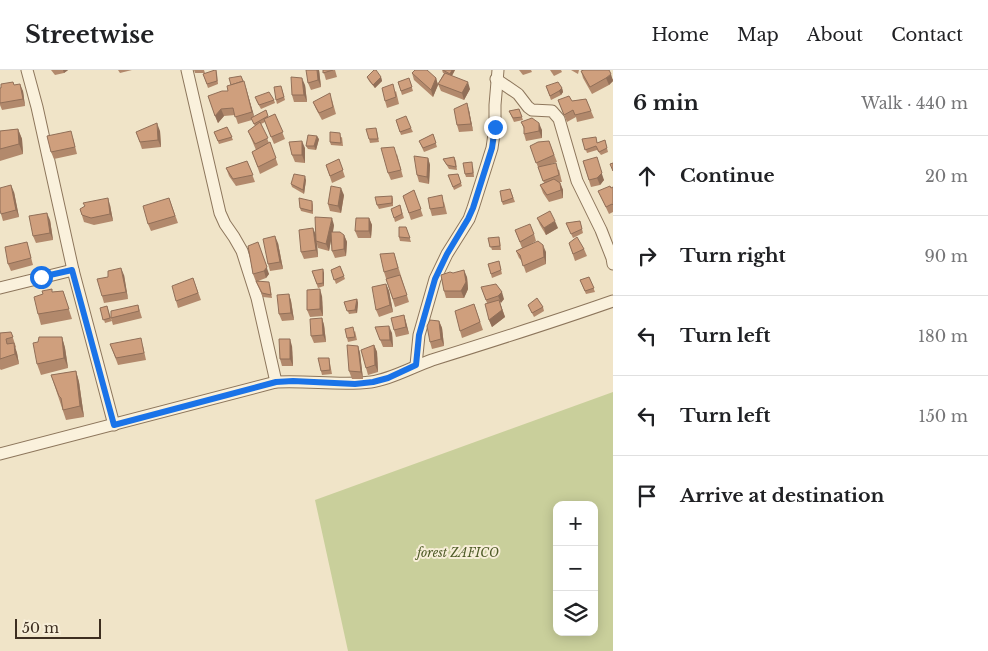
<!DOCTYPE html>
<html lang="en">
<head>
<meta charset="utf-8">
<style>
	:root { --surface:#fff; --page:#f2f2f2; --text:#202124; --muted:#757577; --line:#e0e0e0 }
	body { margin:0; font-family:"Libre Baskerville",serif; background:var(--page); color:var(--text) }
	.controls { position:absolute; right:15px; bottom:15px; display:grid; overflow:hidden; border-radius:10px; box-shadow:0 2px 12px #0003 }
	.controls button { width:45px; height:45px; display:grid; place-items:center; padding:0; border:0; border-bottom:1px solid var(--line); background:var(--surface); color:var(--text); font:25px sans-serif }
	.scale { position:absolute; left:15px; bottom:12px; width:86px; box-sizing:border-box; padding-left:5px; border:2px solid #3d2e20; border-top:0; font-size:14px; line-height:18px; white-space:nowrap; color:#3d2e20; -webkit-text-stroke:4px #f7eed8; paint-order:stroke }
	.stop { position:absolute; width:15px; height:15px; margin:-11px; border:4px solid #1a73e8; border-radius:50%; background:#fff }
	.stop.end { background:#1a73e8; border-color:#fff; box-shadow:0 1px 5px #0008 }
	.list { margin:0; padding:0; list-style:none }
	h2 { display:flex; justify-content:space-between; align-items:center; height:65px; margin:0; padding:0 20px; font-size:21px }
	h2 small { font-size:16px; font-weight:400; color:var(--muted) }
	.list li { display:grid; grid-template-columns:32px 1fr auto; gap:15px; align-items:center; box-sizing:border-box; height:80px; padding:0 20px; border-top:1px solid var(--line) }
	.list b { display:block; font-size:19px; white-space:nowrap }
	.list em { font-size:16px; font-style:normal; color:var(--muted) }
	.icon { flex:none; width:28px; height:28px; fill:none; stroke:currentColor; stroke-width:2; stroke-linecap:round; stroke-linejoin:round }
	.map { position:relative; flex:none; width:613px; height:581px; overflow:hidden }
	header { display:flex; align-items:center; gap:30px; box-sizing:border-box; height:70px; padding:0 25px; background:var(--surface); border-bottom:1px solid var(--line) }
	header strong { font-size:24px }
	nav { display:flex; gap:28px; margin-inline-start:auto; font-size:18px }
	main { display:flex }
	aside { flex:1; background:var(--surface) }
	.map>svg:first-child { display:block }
	.green { fill:#c9cf9b; fill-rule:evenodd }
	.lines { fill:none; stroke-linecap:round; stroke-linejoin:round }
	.minor-casing { stroke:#8d765c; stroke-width:13 }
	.minor { stroke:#faf1dc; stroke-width:11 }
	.wall { fill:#b2896c }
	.shaded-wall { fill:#916f58 }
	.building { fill:#cf9f7d; stroke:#916f58 }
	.route { stroke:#1a73e8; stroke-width:6 }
	.labels { text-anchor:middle; stroke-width:4; stroke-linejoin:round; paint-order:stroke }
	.park-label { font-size:12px; font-style:italic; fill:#4d5a26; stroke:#f7eed8 }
</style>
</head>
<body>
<header>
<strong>Streetwise</strong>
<nav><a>Home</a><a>Map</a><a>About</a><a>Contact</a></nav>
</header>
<main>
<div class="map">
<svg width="613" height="581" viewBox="0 0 613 581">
	<rect width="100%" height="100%" fill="#f0e4c8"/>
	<path class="green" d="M613,322V581H348L315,430ZM557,435H594V562H557Z"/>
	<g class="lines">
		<g class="minor-casing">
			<g id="minor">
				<polyline points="27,0 37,37 73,200 114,355"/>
				<polyline points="187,0 220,143 225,154 234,167 242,181 257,228 276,312"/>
				<polyline points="496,9 518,24 528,37 532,40 552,41 559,49 577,111 601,160 612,188 613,194"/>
				<polyline points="0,218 73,200"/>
				<polyline points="416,295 419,265 435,209 447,184 469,149 473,138 492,78 495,57 495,35 498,0"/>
				<path d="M0,384L276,312C308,310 340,316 371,312C392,309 412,297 432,290C493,271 553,252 613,231"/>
			</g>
		</g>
		<use href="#minor" class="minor"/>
	</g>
	<g class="wall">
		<polygon points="51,0 68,0 64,3 55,5"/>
		<polygon points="118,0 132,0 120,3"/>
		<polygon points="194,0 204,0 205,3 195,3"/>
		<polygon points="216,0 217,3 218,14 208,18 203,4"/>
		<polygon points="319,0 321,17 311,20 308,13"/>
		<polygon points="323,0 335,0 337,7 326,10"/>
		<polygon points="442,0 455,0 452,6 470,19 464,30 441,21 438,14 444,3 443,3"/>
		<polygon points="519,0 531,0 532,2 523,5"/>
		<polygon points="550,0 561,0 562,2 554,6"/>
		<polygon points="571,0 579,0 578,4"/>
		<polygon points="581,1 613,9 613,11 609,15 592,24 583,8"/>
		<polygon points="412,3 436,8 438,15 433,27 414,10"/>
		<polygon points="367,7 381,7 382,11 375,18 369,11"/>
		<polygon points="409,8 413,21 402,25 398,12"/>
		<polygon points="15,15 23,21 25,36 2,40 0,35 0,18"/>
		<polygon points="305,15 307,32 294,32 292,25"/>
		<polygon points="546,16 562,18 563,22 561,25 551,30"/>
		<polygon points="246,18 254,47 266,40 268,47 275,44 285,69 274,74 265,52 261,54 269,73 270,72 278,95 260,104 252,82 256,80 248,61 255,56 252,50 238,54 235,45 224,46 218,53 208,26 228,21"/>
		<polygon points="282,19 285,30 277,34 276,30"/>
		<polygon points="396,21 399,34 387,38 385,31"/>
		<polygon points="586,29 594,48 577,52 576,47 567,52 558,30 572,31"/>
		<polygon points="256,30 274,30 275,33 261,39"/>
		<polygon points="332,30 336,44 322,50 316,39 313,32"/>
		<polygon points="519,39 523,50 514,52 509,41"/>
		<polygon points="469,40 473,61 459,62 457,55"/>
		<polygon points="396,50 411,58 413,62 401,65"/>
		<polygon points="521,52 542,60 542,68 526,71 524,64 524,59"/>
		<polygon points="227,57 233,70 219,74 214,62"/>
		<polygon points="18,59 22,69 23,84 0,91 0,61"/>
		<polygon points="160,61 161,77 142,79 136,62"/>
		<polygon points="377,61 379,72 370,73 369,69"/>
		<polygon points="433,64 437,77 424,82 419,71"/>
		<polygon points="342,67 343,76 331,75 330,72"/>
		<polygon points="73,68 77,84 54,89 51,82"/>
		<polygon points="319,69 316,80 308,79 306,76"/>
		<polygon points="582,69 597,71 597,73 605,70 608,82 601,85 597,80 587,83"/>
		<polygon points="549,71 557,92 551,94 559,100 562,112 560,112 563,120 563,128 549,132 543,123 540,115 544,113 530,76"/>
		<polygon points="305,78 305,93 295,92 292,85"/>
		<polygon points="397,84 403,107 391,110 388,103"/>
		<polygon points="454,87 456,91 457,100 449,99 443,89"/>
		<polygon points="428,88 430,95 429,114 419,112 417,105"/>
		<polygon points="339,89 345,107 332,113 326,95"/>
		<polygon points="247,91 255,112 236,116 229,106 226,98"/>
		<polygon points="583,91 604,110 600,115 591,117"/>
		<polygon points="473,96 474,107 466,107 465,104"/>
		<polygon points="458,104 462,116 454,120 448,105"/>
		<polygon points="306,110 304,124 292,117 291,114"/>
		<polygon points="613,117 613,142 609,144 598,121"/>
		<polygon points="510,119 515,132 503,135 502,132"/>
		<polygon points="414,120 423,146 411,150 403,126"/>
		<polygon points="14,122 19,147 3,151 1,144"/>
		<polygon points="344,125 341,143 330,141 328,134"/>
		<polygon points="392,126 393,129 393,136 379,139 377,135"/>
		<polygon points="169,128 178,153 151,161 148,154"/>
		<polygon points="312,131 313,135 313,144 301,141 300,138"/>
		<polygon points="444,132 447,144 432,146 430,139"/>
		<polygon points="110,135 113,151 94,155 84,152 80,139"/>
		<polygon points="400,135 404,148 395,152 394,148"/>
		<polygon points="369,148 372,155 371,168 358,168 355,161"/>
		<polygon points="537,148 558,158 546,165 540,155"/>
		<polygon points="50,150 53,170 36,173 33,166"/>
		<polygon points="580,151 583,163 573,168 566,153"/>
		<polygon points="334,155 333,162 344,165 347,172 346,186 335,188 332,181 331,170 329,181 318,178 317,174 318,187 304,189 301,182 315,164"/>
		<polygon points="406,157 411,172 400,171 399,167"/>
		<polygon points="515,160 534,164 536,171 528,176 546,182 546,194 526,203 522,191 519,188 516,181 522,178"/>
		<polygon points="488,168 500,171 501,180 492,180"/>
		<polygon points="27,172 33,195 11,201 8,194"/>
		<polygon points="278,173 283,199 270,201 268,194"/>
		<polygon points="569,173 584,179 587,186 575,191"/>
		<polygon points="248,176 269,204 266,208 258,211 270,215 272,228 263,227 256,212 253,204"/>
		<polygon points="394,183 409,232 395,237 384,202"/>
		<polygon points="499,191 502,204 492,208 488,194"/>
		<polygon points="340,196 345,209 336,214 331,200"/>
		<polygon points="312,201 324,203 324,216 318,218"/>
		<polygon points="453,203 467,207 468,219 464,228 446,228 444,221"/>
		<polygon points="124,205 128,229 104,233 102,226"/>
		<polygon points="589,207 595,222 586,224 580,210"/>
		<polygon points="193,208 201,230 178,238 176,231"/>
		<polygon points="386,214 389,221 393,242 379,247 376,240"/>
		<polygon points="481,217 504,229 500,233 505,247 492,257 489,250 487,233"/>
		<polygon points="63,221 72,249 41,255 38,244 53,222"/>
		<polygon points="289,224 291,231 294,250 282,251 279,244"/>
		<polygon points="322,226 323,246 310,247 307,240"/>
		<polygon points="357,229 358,233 357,243 349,244 344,232"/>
		<polygon points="474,234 483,260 462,268 460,261"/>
		<polygon points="138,235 142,248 113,255 111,248"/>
		<polygon points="528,235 543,237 544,241 534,247"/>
		<polygon points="107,236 112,251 105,253 100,238"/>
		<polygon points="404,245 406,252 409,264 396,267 394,260"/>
		<polygon points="322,248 324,255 326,272 314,273 311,266"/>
		<polygon points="439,251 442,258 444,276 432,279 430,272"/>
		<polygon points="375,257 392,263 393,277 383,277"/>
		<polygon points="355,261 357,270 348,272 347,268"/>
		<polygon points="11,262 16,277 15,278 17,283 19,294 1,300 0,299 0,263"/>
		<polygon points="62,267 65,278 68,298 41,305 37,294"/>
		<polygon points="110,274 143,276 146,290 118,295"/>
		<polygon points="374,275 377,282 378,302 368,305 366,298"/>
		<polygon points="292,276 293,296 282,296 280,289"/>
		<polygon points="358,276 360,283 363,309 352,309 349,301"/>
		<polygon points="329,288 332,304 322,305 321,301"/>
		<polygon points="76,301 79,312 84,347 66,350 51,305"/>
	</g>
	<g class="shaded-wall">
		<polygon points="63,0 68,0 64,3"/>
		<polygon points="317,0 319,0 321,17 318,10"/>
		<polygon points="452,0 455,0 451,7 450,4"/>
		<polygon points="611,4 613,11 609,15 606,8"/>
		<polygon points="381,7 382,11 375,18 373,15"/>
		<polygon points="302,8 305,15 307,32 304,25"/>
		<polygon points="436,8 438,15 433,27 431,20"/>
		<polygon points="244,11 246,18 255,49 252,42"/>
		<polygon points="468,12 470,19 464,30 462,23"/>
		<polygon points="20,14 23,21 25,36 23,29"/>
		<polygon points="562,18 563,22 561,25 559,21"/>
		<polygon points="467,33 469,40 473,61 471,54"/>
		<polygon points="221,39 224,46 218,53 215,46"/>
		<polygon points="157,53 160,61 161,77 158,70"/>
		<polygon points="539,53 542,60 542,68 539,61"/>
		<polygon points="18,59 22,69 23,84 19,74"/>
		<polygon points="317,66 319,69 316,80 314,76"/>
		<polygon points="302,71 305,78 305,93 302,85"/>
		<polygon points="428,88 430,95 429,114 427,107"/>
		<polygon points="599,95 604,110 600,115 597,108"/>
		<polygon points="305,106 306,110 304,124 303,120"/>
		<polygon points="560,113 563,120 563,128 561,120"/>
		<polygon points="11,115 14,122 19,147 16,140"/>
		<polygon points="341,118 344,125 341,143 338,136"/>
		<polygon points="108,128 110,135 113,151 110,144"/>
		<polygon points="47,143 50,150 53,170 50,163"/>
		<polygon points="332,148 334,155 329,181 326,174"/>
		<polygon points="369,148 372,155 371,168 369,161"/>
		<polygon points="555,151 558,158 546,165 544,158"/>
		<polygon points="313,158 316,165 316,171 317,174 318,187 316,180"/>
		<polygon points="344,165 347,172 346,186 344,179"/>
		<polygon points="275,166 278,173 283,199 280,192"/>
		<polygon points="258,172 269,204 266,208 264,201"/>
		<polygon points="543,175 546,182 546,194 544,187"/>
		<polygon points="121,198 124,205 128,229 126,222"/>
		<polygon points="323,199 324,203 324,216 323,213"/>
		<polygon points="464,200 467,207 468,219 464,228 461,221"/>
		<polygon points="386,214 389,221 393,242 390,235"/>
		<polygon points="320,219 322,226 323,246 320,239"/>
		<polygon points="502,222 504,229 501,233 498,226"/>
		<polygon points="289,224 291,231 294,250 291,243"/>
		<polygon points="357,229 358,233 357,243 355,240"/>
		<polygon points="499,230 505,247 492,257 489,250"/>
		<polygon points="404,245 406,252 409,264 406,257"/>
		<polygon points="322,248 324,255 326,272 323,265"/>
		<polygon points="439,251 442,258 444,276 441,269"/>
		<polygon points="389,256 392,263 393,277 390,270"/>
		<polygon points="62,267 65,278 68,298 64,288"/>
		<polygon points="290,269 292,276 293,296 290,289"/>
		<polygon points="14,273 17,283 19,294 15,284"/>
		<polygon points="374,275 377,282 378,302 375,295"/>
		<polygon points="358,276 360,283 363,309 361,302"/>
		<polygon points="76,301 79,312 84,347 80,336"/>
	</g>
	<g class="building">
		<polygon points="215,0 216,0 217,11 207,14 203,4"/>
		<polygon points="306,0 317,0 318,10 308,13"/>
		<polygon points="323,0 333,0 323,3"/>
		<polygon points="374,0 376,0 381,7 373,15 367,7"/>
		<polygon points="415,0 427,0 436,8 431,20 412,3"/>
		<polygon points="443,0 452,0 450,4"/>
		<polygon points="584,0 609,0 611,4 606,8 590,17 581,1"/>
		<polygon points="445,3 468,12 462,23 438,14"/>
		<polygon points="241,6 243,11 231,15 229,8"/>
		<polygon points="291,7 302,8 304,25 292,25"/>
		<polygon points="409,8 412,17 401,21 398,12"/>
		<polygon points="244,11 252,42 235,47 233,38 221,39 215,46 208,26 222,21 228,21 227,16"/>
		<polygon points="13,12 14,15 20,14 23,29 0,33 0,18 1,18 1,14"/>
		<polygon points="558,12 562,18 559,21 550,26 546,16"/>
		<polygon points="393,14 396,27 385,31 382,18"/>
		<polygon points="281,16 284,27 276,30 274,17"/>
		<polygon points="269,22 274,30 259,35 255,27"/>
		<polygon points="330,23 333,37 319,43 313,32"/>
		<polygon points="569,26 572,31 586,29 591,41 575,45 573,40 564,45 558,30"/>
		<polygon points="467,33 471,54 457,55 454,39"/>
		<polygon points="519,39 522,47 513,48 509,41"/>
		<polygon points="266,40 268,46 254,54 251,48"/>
		<polygon points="275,44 283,62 271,67 264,49"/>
		<polygon points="406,46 411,58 400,62 396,50"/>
		<polygon points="532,48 539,53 539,61 524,64 524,57 521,52"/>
		<polygon points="260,52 268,68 255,74 248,61"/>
		<polygon points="157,53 158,70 140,72 136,62"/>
		<polygon points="227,57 232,67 218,71 214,62"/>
		<polygon points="376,58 378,69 369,69 366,59"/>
		<polygon points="18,59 19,74 0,79 0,61"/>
		<polygon points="71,61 75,77 51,82 47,66"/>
		<polygon points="330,62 340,63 341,73 330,72"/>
		<polygon points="433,64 436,73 423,78 419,71"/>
		<polygon points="308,65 317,66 314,76 306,76"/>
		<polygon points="596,67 597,73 605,70 607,78 599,82 596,76 585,80 582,69"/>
		<polygon points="302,71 302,85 292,85 289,72"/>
		<polygon points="549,71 554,85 536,93 530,76 538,72"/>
		<polygon points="270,72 276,88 258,97 252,82"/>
		<polygon points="394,77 401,100 388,103 381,78"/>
		<polygon points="414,86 428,88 427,107 417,105"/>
		<polygon points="454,87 456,97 447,95 443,89"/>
		<polygon points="597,87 602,103 597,108 589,110 583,91"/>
		<polygon points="339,89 343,100 330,106 326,95"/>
		<polygon points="247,91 253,105 233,109 226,98"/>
		<polygon points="472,92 473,103 465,104 463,93"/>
		<polygon points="556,93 559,105 543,111 538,97"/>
		<polygon points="613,93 613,101 610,94"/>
		<polygon points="294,104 305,106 303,120 291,114"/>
		<polygon points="458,104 461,113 453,117 448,105"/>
		<polygon points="554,109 560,113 561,120 547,125 540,115"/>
		<polygon points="11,115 16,140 1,144 0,140 0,118"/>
		<polygon points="331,116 341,118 338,136 328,134"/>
		<polygon points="610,116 611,118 613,117 613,135 612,134 606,137 598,121"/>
		<polygon points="510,119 513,128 502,132 500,121"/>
		<polygon points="414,120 421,139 409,143 403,126"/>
		<polygon points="442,125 444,137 430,139 428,128"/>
		<polygon points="392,126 392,133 377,135 375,127"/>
		<polygon points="108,128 110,144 91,148 82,145 80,139 85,136 83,133"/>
		<polygon points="169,128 175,146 148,154 143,136"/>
		<polygon points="299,128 312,131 312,141 300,138"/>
		<polygon points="400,135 402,144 394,148 391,139"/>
		<polygon points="550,141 555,151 544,158 537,148"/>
		<polygon points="47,143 50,163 33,166 29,146"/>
		<polygon points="315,147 332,148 326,174 316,171"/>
		<polygon points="356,148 369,148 369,161 355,161"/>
		<polygon points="580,151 582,159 571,164 566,153"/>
		<polygon points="530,154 534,164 520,172 515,160"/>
		<polygon points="399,157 406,157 410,168 399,167"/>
		<polygon points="313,158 316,180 301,182 299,160"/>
		<polygon points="331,162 340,162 344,165 344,179 332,181"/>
		<polygon points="275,166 280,192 268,194 263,169"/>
		<polygon points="499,167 500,176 490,177 488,168"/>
		<polygon points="577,167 584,179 573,184 569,173"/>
		<polygon points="538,171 543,175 544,187 523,196 520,185 516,181"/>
		<polygon points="27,172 31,188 8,194 5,177"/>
		<polygon points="258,172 267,197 264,201 253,204 248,176"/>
		<polygon points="394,183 398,198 384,202 380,184"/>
		<polygon points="499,191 501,200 491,204 488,194"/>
		<polygon points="340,196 344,206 334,210 331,200"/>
		<polygon points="121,198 126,222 102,226 97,209 108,207 108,201"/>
		<polygon points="323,199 323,213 317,214 312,201"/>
		<polygon points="464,200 466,212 461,221 444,221 441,205 450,202 453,203"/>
		<polygon points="400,205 407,225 393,229 386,209"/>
		<polygon points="589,207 594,218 585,221 580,210"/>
		<polygon points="193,208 198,223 176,231 172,216"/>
		<polygon points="256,211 269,212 271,225 262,223"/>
		<polygon points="386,214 390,235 376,240 372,217"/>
		<polygon points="496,214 502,222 498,226 486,230 481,217"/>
		<polygon points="52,219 52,222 63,221 69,239 38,244 34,227 43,224 42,221"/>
		<polygon points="320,219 320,239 307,240 307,220"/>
		<polygon points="289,224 291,243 279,244 277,225"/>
		<polygon points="537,228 543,237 532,243 528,235"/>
		<polygon points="357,229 355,240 347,241 344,232"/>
		<polygon points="499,230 502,240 489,250 485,234"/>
		<polygon points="474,234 480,252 460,261 455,241"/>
		<polygon points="138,235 139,241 111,248 111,241"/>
		<polygon points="107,236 110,248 103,250 100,238"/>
		<polygon points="404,245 406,257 394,260 391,248"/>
		<polygon points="322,248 323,265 311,266 310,249"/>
		<polygon points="430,250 439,251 441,269 430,272 427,256"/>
		<polygon points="389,256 390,270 380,270 375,257"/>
		<polygon points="353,257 355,267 347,268 345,259"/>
		<polygon points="11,262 13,267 6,269 7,274 14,273 15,284 0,289 0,263"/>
		<polygon points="39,267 62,267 64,288 37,294 33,273 38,272"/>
		<polygon points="141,268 144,283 116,288 110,274"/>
		<polygon points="279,269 290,269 290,289 280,289"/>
		<polygon points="347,275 358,276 361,302 349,301"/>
		<polygon points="374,275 375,295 366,298 361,280"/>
		<polygon points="318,288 329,288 330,300 321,301"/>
		<polygon points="76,301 80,336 63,340 61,328 59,326 51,305"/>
	</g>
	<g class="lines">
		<polyline class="route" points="41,207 72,200 114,355 276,312 293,311 355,314 373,312 388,308 416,295 419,265 435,209 447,184 468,149 473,138 492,78 495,57"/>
	</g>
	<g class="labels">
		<g class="park-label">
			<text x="458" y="487">forest ZAFICO</text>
		</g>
	</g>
</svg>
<div class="controls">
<button>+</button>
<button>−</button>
<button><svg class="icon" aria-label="layers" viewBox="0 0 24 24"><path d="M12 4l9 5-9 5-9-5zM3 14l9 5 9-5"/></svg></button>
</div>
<div class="scale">50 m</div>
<div class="stop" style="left:41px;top:207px"></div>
<div class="stop end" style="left:495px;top:57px"></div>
</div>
<aside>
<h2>6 min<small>Walk · 440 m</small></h2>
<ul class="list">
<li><svg class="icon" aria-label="ahead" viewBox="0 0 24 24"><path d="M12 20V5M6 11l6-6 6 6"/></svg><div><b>Continue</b></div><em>20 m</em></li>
<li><svg class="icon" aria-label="right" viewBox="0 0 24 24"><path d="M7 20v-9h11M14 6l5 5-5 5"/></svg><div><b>Turn right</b></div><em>90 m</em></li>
<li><svg class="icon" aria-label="left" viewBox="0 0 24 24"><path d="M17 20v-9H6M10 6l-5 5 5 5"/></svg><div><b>Turn left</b></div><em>180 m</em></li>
<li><svg class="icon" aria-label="left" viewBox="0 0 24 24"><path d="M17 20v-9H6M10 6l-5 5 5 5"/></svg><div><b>Turn left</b></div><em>150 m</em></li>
<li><svg class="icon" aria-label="arrive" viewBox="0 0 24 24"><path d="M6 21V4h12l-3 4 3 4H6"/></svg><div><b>Arrive at destination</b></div></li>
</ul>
</aside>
</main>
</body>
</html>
